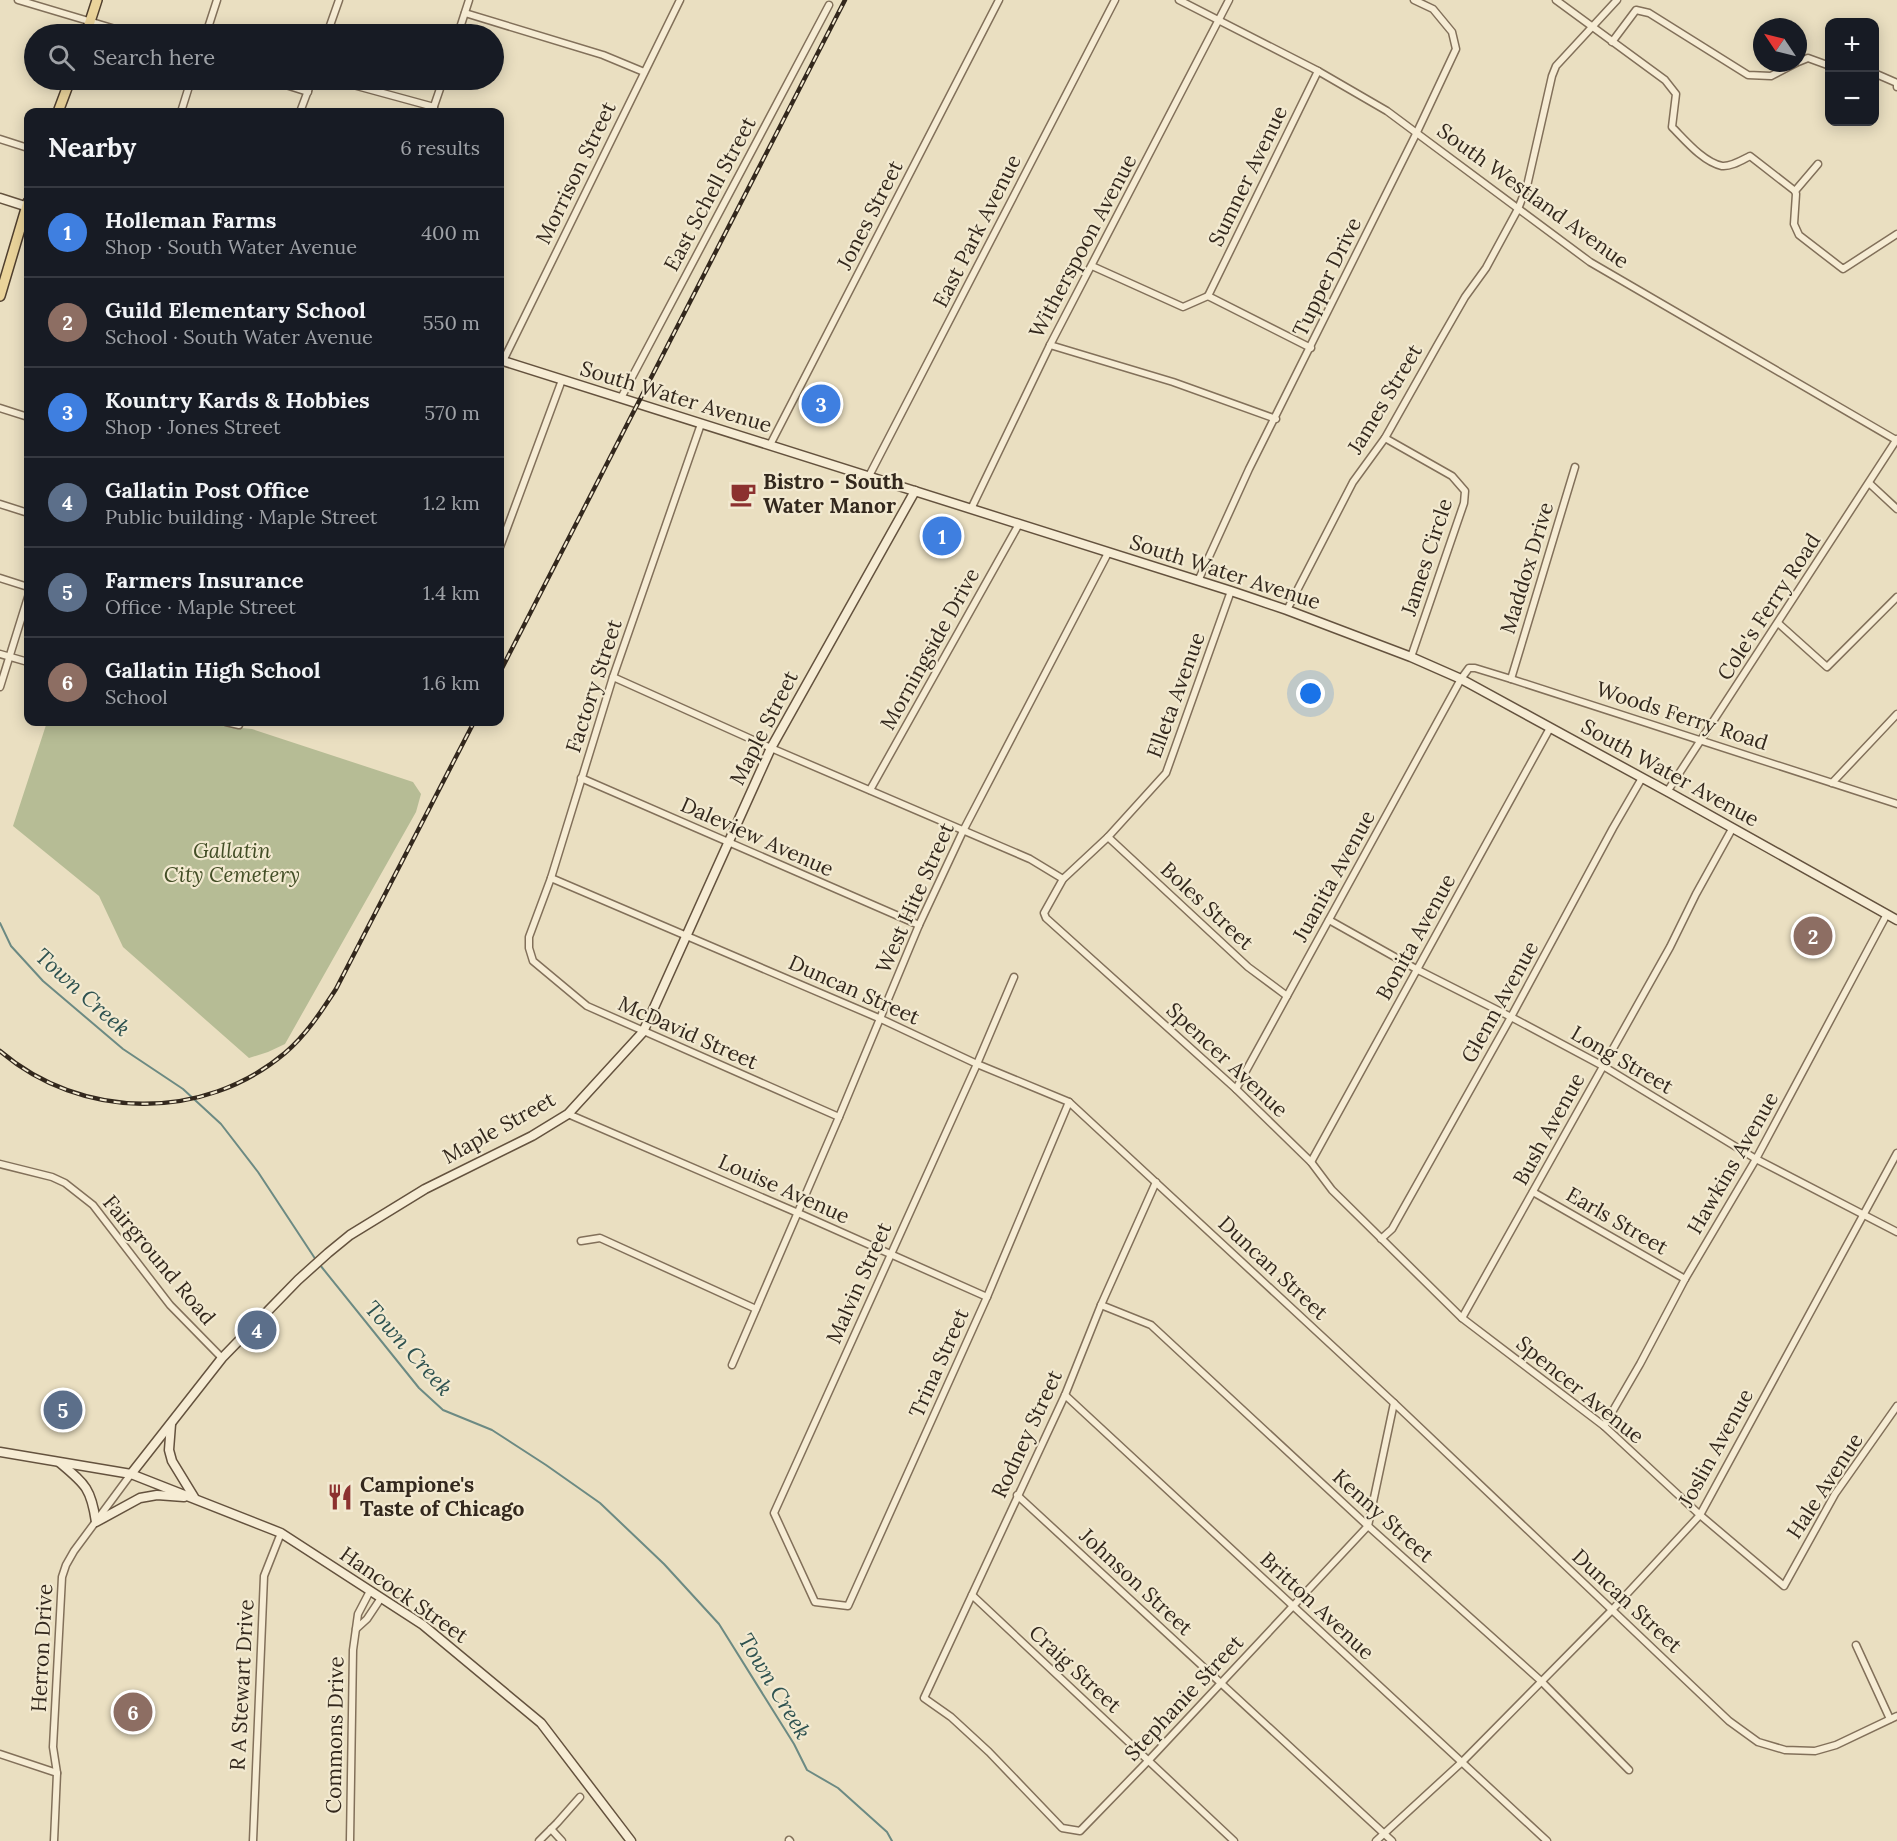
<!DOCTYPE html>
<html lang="en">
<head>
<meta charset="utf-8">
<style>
	:root { --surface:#171b24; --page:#20242c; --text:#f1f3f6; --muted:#9ea1a6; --line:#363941; --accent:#c49c9c }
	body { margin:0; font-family:Lora,serif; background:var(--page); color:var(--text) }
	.controls { position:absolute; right:18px; top:18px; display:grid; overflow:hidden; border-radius:12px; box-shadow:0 3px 15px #0003 }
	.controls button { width:54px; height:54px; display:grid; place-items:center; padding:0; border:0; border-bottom:2px solid var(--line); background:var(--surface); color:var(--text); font:30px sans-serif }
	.compass { position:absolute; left:1753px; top:18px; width:54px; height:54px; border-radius:50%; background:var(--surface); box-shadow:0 3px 15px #0003; rotate:305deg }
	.you { position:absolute; left:1311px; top:694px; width:21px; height:21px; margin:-15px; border:4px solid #fff; border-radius:50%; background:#1a73e8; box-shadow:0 0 0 9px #1a73e833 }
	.badge { display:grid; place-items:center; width:39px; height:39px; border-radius:50%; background:var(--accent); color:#fff; font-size:20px; font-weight:700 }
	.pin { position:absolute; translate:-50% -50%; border:3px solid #fff; box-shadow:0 2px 6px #0006 }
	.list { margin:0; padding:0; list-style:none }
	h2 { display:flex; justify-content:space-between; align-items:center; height:78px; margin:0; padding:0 24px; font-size:26px }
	h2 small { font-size:20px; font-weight:400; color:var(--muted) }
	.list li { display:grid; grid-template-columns:39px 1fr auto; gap:18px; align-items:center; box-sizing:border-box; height:90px; padding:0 24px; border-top:2px solid var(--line) }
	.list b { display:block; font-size:22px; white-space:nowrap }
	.list p { margin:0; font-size:20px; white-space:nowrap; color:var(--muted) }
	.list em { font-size:20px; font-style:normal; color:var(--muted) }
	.icon { flex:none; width:33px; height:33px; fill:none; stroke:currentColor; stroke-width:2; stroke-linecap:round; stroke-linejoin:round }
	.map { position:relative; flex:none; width:1897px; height:1841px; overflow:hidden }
	.search { position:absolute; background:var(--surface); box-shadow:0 3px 15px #0003; left:24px; top:24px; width:480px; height:66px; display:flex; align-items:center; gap:15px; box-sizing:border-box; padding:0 21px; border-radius:33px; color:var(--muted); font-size:22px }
	.panel { position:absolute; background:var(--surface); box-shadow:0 3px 15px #0003; left:24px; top:108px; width:480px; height:618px; border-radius:12px }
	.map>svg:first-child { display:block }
	.cemetery { fill:#b6bc95 }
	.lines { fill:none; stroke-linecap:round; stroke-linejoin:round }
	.stream { stroke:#6c8a83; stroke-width:2 }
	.street-casing { stroke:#82705a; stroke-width:9 }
	.secondary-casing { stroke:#64523e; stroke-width:11 }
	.primary-casing { stroke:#503f2e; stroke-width:12 }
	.street { stroke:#f6ecd4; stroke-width:6 }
	.secondary { stroke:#f6ecd4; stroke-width:8 }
	.primary { stroke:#ebd49b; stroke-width:9 }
	.rail-casing { stroke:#33281d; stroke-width:4.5 }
	.rail { stroke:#f2e9d0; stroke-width:2; stroke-dasharray:7; stroke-linecap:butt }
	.labels { text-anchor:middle; stroke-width:4.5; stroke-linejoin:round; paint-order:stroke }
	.street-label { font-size:21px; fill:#33281d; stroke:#f2e9d0 }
	.poi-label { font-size:21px; font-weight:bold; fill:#33281d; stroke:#f2e9d0; text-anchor:start }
	.park-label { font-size:21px; font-style:italic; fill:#434e26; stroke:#f2e9d0 }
	.water-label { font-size:22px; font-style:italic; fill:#2e5250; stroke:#f2e9d0 }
</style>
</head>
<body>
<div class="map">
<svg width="1897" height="1841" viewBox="0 0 1897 1841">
	<rect width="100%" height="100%" fill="#eadfc1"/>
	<polygon class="cemetery" points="47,722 211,722 231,727 252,729 413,782 421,794 416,812 285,1044 268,1052 249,1058 123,947 99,896 13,826"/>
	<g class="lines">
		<g class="stream">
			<polyline points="0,923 11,946 43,981 123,1049 183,1089 221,1124 258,1172 316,1260"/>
			<polyline points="320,1265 419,1388 443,1410 492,1430 546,1465 600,1503 664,1564 719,1624 794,1744 807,1770 838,1788 887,1832 892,1841"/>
		</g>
		<g class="street-casing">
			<g id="street">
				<polyline points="18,0 132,34"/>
				<polyline points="1179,0 1318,71 1387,111 1590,262 1896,440"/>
				<path d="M1556,0L1665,80L1676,94L1672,127C1685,140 1703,162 1722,166C1731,167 1742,160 1750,156L1795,191L1796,194L1794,224L1799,235L1843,269L1897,234"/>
				<polyline points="465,13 603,55 644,72"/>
				<polyline points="206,34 217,0"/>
				<polyline points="327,34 339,0"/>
				<polyline points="458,34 469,0"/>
				<polyline points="1612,42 1636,10 1649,13 1748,75 1771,76 1796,63"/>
				<polyline points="1798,62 1808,58 1830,66"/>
				<polyline points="1874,73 1897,83 1897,87"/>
				<polyline points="270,80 308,92"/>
				<polyline points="335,80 434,107"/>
				<polyline points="181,112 191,80"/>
				<polyline points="300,112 312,80"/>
				<polyline points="432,112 443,80"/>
				<polyline points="0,139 28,148"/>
				<polyline points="1795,191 1818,164"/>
				<polyline points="1092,266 1183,307 1208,296"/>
				<polyline points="1208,296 1318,71"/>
				<polyline points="1208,296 1311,348"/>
				<polyline points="1050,345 1173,382 1276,419"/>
				<polyline points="503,361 680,0"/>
				<polyline points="621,398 829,5"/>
				<polyline points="0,408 28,417"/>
				<polyline points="701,424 613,677 551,878 529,937 529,948 533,961 587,1006 839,1117"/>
				<polyline points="1385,438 1452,476 1465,491 1464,503 1411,657"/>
				<polyline points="770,445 999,0"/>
				<polyline points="869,476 1115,0"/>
				<polyline points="1869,483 1897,509"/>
				<polyline points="0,504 28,513"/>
				<polyline points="971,509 1050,345 1229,0"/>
				<polyline points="500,547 562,380"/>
				<polyline points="0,578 28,587"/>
				<polyline points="1198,581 1249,469 1417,132 1456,49 1452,32 1433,9 1414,0"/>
				<polyline points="1231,591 1166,773 1108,837 1063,879 1044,913 1046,918 1236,1089 1311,1162 1332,1190 1462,1318 1604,1426 1700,1515 1784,1586 1835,1494 1897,1406"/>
				<polyline points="1287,610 1353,482 1385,438 1438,344 1465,297 1486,268 1518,209 1527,186 1552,76 1556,66 1617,0"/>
				<polyline points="1778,623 1827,667 1897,597"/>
				<polyline points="0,654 28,662"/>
				<polyline points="613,677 771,748 1030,859 1063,879"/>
				<polyline points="1511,679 1575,467"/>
				<polyline points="0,687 28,597"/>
				<polyline points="226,722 239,725 240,722"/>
				<polyline points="581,778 919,925"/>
				<polyline points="1832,783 1897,714"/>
				<polyline points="870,790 1019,524"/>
				<polyline points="1667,792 1897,439"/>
				<polyline points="1108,837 1248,967 1287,996"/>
				<polyline points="551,878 881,1019 977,1064 1069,1102 1394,1403 1729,1721 1758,1742 1785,1750 1815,1751 1836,1745 1897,1716"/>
				<polyline points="1329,920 1418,970 1511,1017 1603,1066 1756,1159 1897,1232"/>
				<polyline points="1014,977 977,1064 774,1513 815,1602 848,1606 987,1297 1069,1102"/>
				<polyline points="1236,1089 1461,679 1469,668 1475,668 1511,679 1897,804"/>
				<polyline points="568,1114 798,1213 987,1297"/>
				<polyline points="1311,1162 1550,728"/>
				<polyline points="0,1164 52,1177 65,1183 93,1205 170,1305 222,1358"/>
				<polyline points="1156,1182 1101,1305 1065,1395 924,1698 951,1717 989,1752 1062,1828 1080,1831 1148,1761 1368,1526 1394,1403"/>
				<polyline points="1533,1192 1685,1279"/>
				<polyline points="1381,1239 1392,1229 1511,1017 1613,828 1642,778"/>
				<polyline points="581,1241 600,1238 756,1309"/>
				<polyline points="1101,1305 1151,1325 1368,1526 1541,1681 1629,1770"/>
				<polyline points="1462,1318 1670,947 1696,894 1732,829"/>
				<polyline points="732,1365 839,1117 919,925 963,831 1108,553"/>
				<polyline points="1065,1395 1547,1841"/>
				<polyline points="1604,1426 1640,1364 1685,1279 1756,1159 1887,914"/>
				<polyline points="1017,1495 1392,1841"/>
				<polyline points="972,1595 1234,1841"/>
				<polyline points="356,1629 367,1619 381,1598"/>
				<polyline points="1856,1645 1890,1719"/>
				<polyline points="0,1754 57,1773"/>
				<polyline points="551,1829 562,1841"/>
				<polyline points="789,1840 790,1841"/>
				<polyline points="54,1841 57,1773 53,1747 62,1577 66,1565 74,1551 131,1474"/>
				<polyline points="253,1841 264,1576 281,1533"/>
				<polyline points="350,1841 353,1650 358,1614 370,1591"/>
				<polyline points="539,1841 557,1823 580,1797"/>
				<polyline points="1376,1841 1462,1762 1612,1610 1700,1515 1897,1153"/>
			</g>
		</g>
		<g class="secondary-casing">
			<g id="secondary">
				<polyline points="0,198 28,207"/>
				<polyline points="500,360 1231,591 1287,610 1411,657 1461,679 1670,793 1897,920"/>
				<polyline points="171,1424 169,1450 172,1461 194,1497"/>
				<polyline points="0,1452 131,1474 281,1533 423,1625 541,1723 631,1841"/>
				<path d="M60,1463C85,1484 91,1488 96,1522L140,1498L157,1495L184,1497"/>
				<polyline points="131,1474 222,1358 298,1280 328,1253 350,1235 425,1189 532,1136 568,1114 643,1032 771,748 915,491"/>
			</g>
		</g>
		<g class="primary-casing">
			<g id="primary">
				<polyline points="86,34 97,0"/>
				<polyline points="58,112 70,80"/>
				<polyline points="0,296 28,202"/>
			</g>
		</g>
		<use href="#street" class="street"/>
		<use href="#secondary" class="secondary"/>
		<use href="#primary" class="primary"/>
		<g class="rail-casing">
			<g id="rail">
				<polyline points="500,672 845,0"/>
				<path d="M0,1051C81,1120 203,1122 285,1053C306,1035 321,1012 336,989L474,722"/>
			</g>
		</g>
		<use href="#rail" class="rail"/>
	</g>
	<defs>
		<g id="cafe-bare" transform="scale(2.07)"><path d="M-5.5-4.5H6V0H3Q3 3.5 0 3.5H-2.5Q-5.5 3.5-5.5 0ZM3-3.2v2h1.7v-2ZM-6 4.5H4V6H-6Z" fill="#8c312f" stroke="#f2e9d0" stroke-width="2.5" paint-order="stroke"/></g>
		<g id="restaurant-bare" transform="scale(2.07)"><path d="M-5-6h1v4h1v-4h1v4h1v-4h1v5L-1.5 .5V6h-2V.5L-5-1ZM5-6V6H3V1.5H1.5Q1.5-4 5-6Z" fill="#8c312f" stroke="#f2e9d0" stroke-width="2.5" paint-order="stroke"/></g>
	</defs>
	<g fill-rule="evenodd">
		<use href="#cafe-bare" x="743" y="494"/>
		<use href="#restaurant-bare" x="340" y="1497"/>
	</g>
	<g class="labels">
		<g class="street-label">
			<text transform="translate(576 173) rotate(-64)" y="7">Morrison Street</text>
			<text transform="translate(1248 176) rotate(-64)" y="7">Sumner Avenue</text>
			<text transform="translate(710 194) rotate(-62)" y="7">East Schell Street</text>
			<text transform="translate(1533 196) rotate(36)" y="7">South Westland Avenue</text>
			<text transform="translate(870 215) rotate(-63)" y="7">Jones Street</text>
			<text transform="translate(977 231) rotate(-63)" y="7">East Park Avenue</text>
			<text transform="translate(1083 246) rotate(-62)" y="7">Witherspoon Avenue</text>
			<text transform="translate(1327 277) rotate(-64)" y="7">Tupper Drive</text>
			<text transform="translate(676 397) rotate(17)" y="7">South Water Avenue</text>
			<text transform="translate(1385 399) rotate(-59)" y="7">James Street</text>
			<text transform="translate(1427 557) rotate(-72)" y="7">James Circle</text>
			<text transform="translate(1527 568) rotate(-73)" y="7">Maddox Drive</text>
			<text transform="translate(1225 572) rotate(18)" y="7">South Water Avenue</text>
			<text transform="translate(1769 607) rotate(-57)" y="7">Cole's Ferry Road</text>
			<text transform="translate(930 649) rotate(-61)" y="7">Morningside Drive</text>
			<text transform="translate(594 686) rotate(-72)" y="7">Factory Street</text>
			<text transform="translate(1176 695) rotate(-70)" y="7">Elleta Avenue</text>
			<text transform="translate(1682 716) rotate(18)" y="7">Woods Ferry Road</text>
			<text transform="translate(764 728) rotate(-63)" y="7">Maple Street</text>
			<text transform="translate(1670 773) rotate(29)" y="7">South Water Avenue</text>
			<text transform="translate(757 837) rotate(24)" y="7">Daleview Avenue</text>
			<text transform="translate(1334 876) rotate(-61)" y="7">Juanita Avenue</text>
			<text transform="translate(915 898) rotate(-66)" y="7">West Hite Street</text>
			<text transform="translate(1207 906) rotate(43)" y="7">Boles Street</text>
			<text transform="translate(1416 937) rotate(-61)" y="7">Bonita Avenue</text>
			<text transform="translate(854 990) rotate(24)" y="7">Duncan Street</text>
			<text transform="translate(1500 1002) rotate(-61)" y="7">Glenn Avenue</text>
			<text transform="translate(688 1033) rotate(24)" y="7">McDavid Street</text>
			<text transform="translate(1227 1060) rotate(43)" y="7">Spencer Avenue</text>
			<text transform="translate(1622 1060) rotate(30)" y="7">Long Street</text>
			<text transform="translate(499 1128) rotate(-29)" y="7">Maple Street</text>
			<text transform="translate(1549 1129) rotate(-61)" y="7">Bush Avenue</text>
			<text transform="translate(1733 1163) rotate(-60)" y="7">Hawkins Avenue</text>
			<text transform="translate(784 1189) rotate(24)" y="7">Louise Avenue</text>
			<text transform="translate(1617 1221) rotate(30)" y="7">Earls Street</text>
			<text transform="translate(159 1260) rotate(50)" y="7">Fairground Road</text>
			<text transform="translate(1273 1268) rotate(43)" y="7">Duncan Street</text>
			<text transform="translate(859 1283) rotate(-66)" y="7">Malvin Street</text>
			<text transform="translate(939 1363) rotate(-66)" y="7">Trina Street</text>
			<text transform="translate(1580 1390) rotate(39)" y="7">Spencer Avenue</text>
			<text transform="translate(1027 1434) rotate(-65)" y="7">Rodney Street</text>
			<text transform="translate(1716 1448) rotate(-61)" y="7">Joslin Avenue</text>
			<text transform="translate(1825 1486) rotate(-57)" y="7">Hale Avenue</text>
			<text transform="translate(1383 1516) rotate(42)" y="7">Kenny Street</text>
			<text transform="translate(1136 1582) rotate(43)" y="7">Johnson Street</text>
			<text transform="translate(404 1595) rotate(35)" y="7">Hancock Street</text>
			<text transform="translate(1627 1601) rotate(43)" y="7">Duncan Street</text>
			<text transform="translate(1317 1606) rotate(43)" y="7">Britton Avenue</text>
			<text transform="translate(42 1648) rotate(-87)" y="7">Herron Drive</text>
			<text transform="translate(1075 1669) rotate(43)" y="7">Craig Street</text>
			<text transform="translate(242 1685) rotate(-87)" y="7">R A Stewart Drive</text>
			<text transform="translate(1184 1698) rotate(-47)" y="7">Stephanie Street</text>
			<text transform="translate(335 1735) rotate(-89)" y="7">Commons Drive</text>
		</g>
		<g class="poi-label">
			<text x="763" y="489">Bistro - South<tspan x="763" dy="24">Water Manor</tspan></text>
			<text x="360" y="1492">Campione's<tspan x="360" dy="24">Taste of Chicago</tspan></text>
		</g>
		<g class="park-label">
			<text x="232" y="858">Gallatin<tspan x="232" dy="24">City Cemetery</tspan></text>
		</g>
		<g class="water-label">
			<text transform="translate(83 992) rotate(42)" y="8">Town Creek</text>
			<text transform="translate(409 1348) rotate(48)" y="8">Town Creek</text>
			<text transform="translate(775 1686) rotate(59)" y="8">Town Creek</text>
		</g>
	</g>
</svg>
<div class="controls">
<button>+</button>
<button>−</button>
</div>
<svg class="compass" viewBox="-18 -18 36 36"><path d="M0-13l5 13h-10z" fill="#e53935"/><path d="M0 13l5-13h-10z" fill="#9ea1a6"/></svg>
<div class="you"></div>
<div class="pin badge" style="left:942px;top:536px;background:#3f7fe0">1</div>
<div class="pin badge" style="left:1813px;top:936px;background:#8d6e63">2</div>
<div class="pin badge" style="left:821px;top:404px;background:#3f7fe0">3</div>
<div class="pin badge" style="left:257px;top:1330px;background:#5c6f8a">4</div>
<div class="pin badge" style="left:63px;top:1410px;background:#5c6f8a">5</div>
<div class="pin badge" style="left:133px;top:1712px;background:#8d6e63">6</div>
<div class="search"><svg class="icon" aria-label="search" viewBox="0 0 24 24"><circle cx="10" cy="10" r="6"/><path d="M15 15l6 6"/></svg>Search here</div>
<section class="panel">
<h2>Nearby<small>6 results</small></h2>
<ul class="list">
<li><span class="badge" style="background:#3f7fe0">1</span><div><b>Holleman Farms</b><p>Shop · South Water Avenue</p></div><em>400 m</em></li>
<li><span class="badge" style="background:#8d6e63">2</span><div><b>Guild Elementary School</b><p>School · South Water Avenue</p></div><em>550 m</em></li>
<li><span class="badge" style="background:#3f7fe0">3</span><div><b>Kountry Kards &amp; Hobbies</b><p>Shop · Jones Street</p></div><em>570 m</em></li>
<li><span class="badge" style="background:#5c6f8a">4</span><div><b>Gallatin Post Office</b><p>Public building · Maple Street</p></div><em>1.2 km</em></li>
<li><span class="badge" style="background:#5c6f8a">5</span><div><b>Farmers Insurance</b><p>Office · Maple Street</p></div><em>1.4 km</em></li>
<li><span class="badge" style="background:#8d6e63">6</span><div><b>Gallatin High School</b><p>School</p></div><em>1.6 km</em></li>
</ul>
</section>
</div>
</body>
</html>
